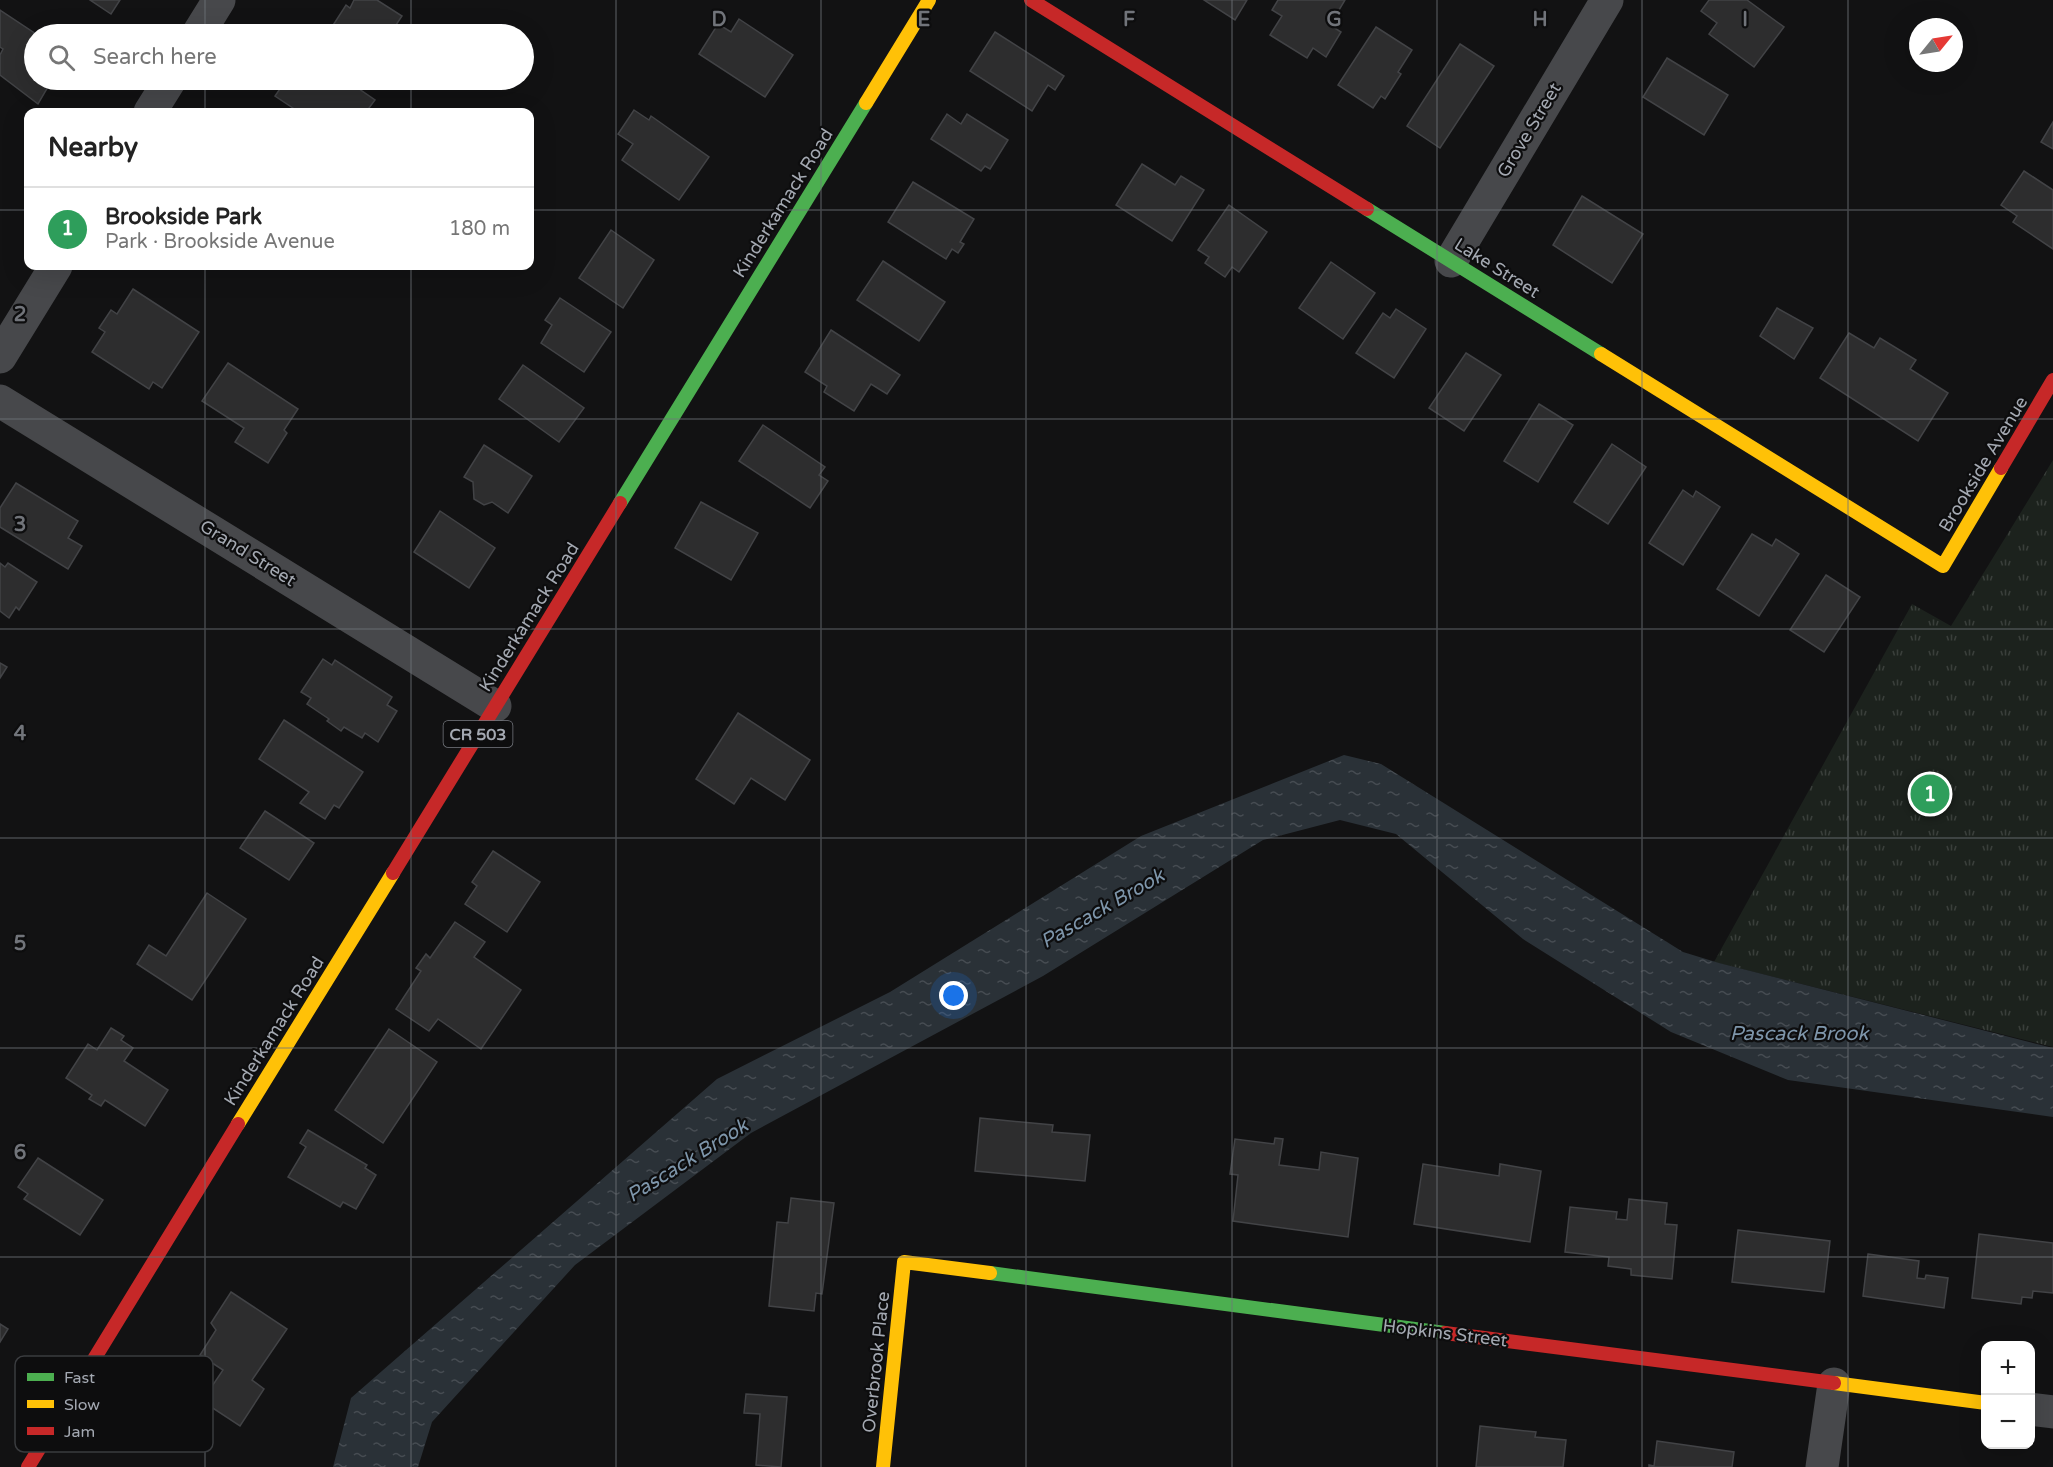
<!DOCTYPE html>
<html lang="en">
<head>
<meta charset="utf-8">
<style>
	:root { --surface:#fff; --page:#f6f6f6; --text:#222; --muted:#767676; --line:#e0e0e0; --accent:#111827 }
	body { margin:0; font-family:"Varela Round",sans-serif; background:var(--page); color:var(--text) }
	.controls { position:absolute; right:18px; bottom:18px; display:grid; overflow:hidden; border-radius:12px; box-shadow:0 6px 24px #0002 }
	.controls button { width:54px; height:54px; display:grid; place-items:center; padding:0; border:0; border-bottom:2px solid var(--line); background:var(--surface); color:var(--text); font:30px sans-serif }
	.compass { position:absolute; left:1909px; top:18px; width:54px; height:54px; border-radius:50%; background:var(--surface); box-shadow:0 6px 24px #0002; rotate:60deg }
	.you { position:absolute; left:954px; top:996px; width:21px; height:21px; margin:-15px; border:4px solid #fff; border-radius:50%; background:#1a73e8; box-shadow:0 0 0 9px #1a73e833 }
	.badge { display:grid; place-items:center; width:39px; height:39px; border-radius:50%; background:var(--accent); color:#fff; font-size:20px; font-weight:700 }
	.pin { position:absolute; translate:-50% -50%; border:3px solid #fff; box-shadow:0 2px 6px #0006 }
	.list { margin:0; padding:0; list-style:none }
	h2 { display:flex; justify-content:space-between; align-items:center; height:78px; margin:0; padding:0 24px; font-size:26px }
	h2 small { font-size:20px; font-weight:400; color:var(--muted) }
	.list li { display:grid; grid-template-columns:39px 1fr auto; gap:18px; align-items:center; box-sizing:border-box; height:84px; padding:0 24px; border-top:2px solid var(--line) }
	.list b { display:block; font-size:22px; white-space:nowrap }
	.list p { margin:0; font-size:20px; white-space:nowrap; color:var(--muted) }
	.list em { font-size:20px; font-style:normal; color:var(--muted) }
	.icon { flex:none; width:33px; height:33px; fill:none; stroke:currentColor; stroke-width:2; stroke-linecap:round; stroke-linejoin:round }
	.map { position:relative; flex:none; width:2053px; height:1467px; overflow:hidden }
	.search { position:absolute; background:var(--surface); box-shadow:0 6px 24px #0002; left:24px; top:24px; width:510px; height:66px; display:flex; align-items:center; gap:15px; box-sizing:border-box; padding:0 21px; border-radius:33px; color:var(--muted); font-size:22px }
	.panel { position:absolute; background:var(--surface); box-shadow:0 6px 24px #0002; left:24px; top:108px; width:510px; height:162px; border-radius:12px }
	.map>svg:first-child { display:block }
	.park { fill:url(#park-tufts) }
	.water { fill:url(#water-ripples) }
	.building { fill:#2d2d2e; stroke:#424346; stroke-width:1.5 }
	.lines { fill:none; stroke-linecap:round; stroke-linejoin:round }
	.street { stroke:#47484b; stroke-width:33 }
	.fast { stroke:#4caf50; stroke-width:14 }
	.slow { stroke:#ffc107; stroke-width:14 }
	.jam { stroke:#c62828; stroke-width:14 }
	.grid { fill:none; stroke:#71747a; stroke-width:1.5; stroke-opacity:0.55 }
	.labels { text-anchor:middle; stroke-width:4.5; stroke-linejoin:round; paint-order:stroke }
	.shield { fill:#0d0d0e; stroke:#777a81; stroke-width:1.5 }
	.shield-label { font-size:16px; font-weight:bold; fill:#a4a9b2 }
	.street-label { font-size:18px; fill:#a4a9b2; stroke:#0d0d0e }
	.water-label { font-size:20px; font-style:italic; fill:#7e96ab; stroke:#0d0d0e }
	.key { fill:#0d0d0e; stroke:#3a3c3f; stroke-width:1.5 }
	.key-label { font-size:16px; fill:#a4a9b2 }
	.grid-label { font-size:20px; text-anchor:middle; font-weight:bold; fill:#71747a; stroke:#0d0d0e; stroke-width:4.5; stroke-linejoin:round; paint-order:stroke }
</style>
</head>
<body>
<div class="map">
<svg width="2053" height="1467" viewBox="0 0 2053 1467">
	<defs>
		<pattern id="park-tufts" width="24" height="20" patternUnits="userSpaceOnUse" patternTransform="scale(1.5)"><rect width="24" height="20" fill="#1c221d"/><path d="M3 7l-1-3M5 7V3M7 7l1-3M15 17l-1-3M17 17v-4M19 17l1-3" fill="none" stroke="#3a3f3b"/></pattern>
		<pattern id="water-ripples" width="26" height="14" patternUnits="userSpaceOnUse" patternTransform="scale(1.5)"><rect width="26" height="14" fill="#2a3137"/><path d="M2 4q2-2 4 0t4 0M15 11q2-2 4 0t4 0" fill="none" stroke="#464c52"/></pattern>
	</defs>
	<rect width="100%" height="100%" fill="#121213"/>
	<polygon class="park" points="2053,460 2053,1047 1714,962 1912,604 1951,626"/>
	<polygon class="water" points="1344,755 1381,764 1683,952 1719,963 2053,1048 2053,1117 1788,1080 1671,1032 1523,939 1396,834 1340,820 1263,840 1043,976 751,1133 575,1265 432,1422 418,1467 333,1467 351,1398 717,1079 890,992 1141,836"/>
	<g class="building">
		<polygon points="90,0 120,0 111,14"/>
		<polygon points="354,0 377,0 402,16 390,34 328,33 346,5 350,8"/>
		<polygon points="1204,0 1247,0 1235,20"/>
		<polygon points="1278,0 1345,0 1330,25 1341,32 1326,57 1313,48 1307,58 1270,35 1282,16 1272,10"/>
		<polygon points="1709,0 1747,0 1784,27 1754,67 1709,34 1717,23 1701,11"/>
		<polygon points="0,10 36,34 34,34 34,80 52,80 38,104 0,75 0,55 3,49 0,47"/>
		<polygon points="739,19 793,55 765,97 699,54 718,24 731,32"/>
		<polygon points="1376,27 1412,50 1398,72 1401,74 1385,99 1381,96 1373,108 1338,85"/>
		<polygon points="995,32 1064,76 1055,90 1048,85 1032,111 970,71"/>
		<polygon points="1460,44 1494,66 1440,148 1407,126"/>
		<polygon points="1667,58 1728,95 1704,135 1643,97"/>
		<polygon points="286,80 346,80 375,100 366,112 299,112 275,96"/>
		<polygon points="634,110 649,120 651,116 709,157 679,200 622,160 633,144 618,134"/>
		<polygon points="947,114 961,124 967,114 1008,140 990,169 985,166 981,171 931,139"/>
		<polygon points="2053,122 2053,149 2041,142"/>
		<polygon points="1142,164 1175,185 1181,176 1204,190 1172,241 1116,205"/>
		<polygon points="2024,171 2053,190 2053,249 2013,222 2017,216 2001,205"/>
		<polygon points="913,182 974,219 960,242 964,244 958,253 952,249 946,259 888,222"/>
		<polygon points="1582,196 1643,234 1612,283 1553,245"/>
		<polygon points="1229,205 1267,232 1239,272 1232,267 1225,277 1205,263 1209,257 1198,250"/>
		<polygon points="611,230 654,260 623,308 579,278"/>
		<polygon points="883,261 945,302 919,341 857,300"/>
		<polygon points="1331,262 1375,293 1343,339 1299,308"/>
		<polygon points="133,289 199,332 162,388 153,382 149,389 92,352 105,332 99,328 111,310 117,314"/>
		<polygon points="560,298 611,332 584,372 541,343 552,325 545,320"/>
		<polygon points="1777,308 1813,328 1794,359 1760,336"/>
		<polygon points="1396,309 1426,329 1394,378 1356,353 1383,313 1390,318"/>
		<polygon points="831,330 900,375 887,394 871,384 854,411 824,392 827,386 805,372"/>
		<polygon points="1849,333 1874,348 1880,338 1916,360 1910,369 1948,393 1918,441 1820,378"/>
		<polygon points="1466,353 1501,375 1464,431 1429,408"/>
		<polygon points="228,363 298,409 284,430 287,433 268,463 235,442 244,428 202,401"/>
		<polygon points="523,365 584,408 559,442 499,399"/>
		<polygon points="1539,404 1573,425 1538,482 1504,461"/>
		<polygon points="763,425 825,467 819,475 828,481 810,508 739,461"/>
		<polygon points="1612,444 1646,467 1608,524 1574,502"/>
		<polygon points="484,445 532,476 508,513 492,502 484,505 474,499 473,482 464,477"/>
		<polygon points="16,483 78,521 68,538 82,546 68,569 0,527 0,508"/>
		<polygon points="1683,490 1693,497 1696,491 1720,507 1683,565 1649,543"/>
		<polygon points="701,502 758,533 731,580 675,548"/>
		<polygon points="440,511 495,548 469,588 414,552"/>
		<polygon points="1752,534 1772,546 1776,539 1799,554 1759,616 1717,589"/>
		<polygon points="0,563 5,567 8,563 37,582 19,610 16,607 9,618 0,611"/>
		<polygon points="1826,575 1860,597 1824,652 1790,630"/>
		<polygon points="323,659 332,665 335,660 392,697 387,705 397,711 378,742 365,733 362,738 344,727 341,731 327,721 329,719 307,704 311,698 301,692"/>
		<polygon points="0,663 7,667 0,678"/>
		<polygon points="738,713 810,760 785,800 751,778 734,804 696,779"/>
		<polygon points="284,720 363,772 339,808 334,805 325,819 300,803 309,792 259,759"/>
		<polygon points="265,811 314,843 289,880 240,848"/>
		<polygon points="493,851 540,882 507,932 465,904 477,886 472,882"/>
		<polygon points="207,893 246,919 192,1000 137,964 149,945 166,956"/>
		<polygon points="455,922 485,942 474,957 521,990 481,1049 438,1019 429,1031 396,1009 421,971 416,968 426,954 430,958"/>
		<polygon points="111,1028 124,1036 121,1040 133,1048 124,1061 168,1090 145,1126 105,1100 101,1106 89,1099 92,1095 66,1078 88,1044 97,1050"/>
		<polygon points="389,1029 437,1062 383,1143 335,1110"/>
		<polygon points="980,1118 1053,1125 1052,1132 1090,1135 1085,1181 975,1171"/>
		<polygon points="308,1130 367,1165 365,1168 376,1175 356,1209 343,1202 340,1207 288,1177 306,1147 300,1143"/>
		<polygon points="1275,1138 1283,1139 1279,1165 1319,1170 1321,1152 1358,1158 1348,1237 1233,1221 1238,1175 1230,1174 1235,1139 1274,1144"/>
		<polygon points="38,1158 103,1200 80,1235 24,1199 28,1194 18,1187"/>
		<polygon points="1423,1164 1499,1176 1500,1164 1541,1171 1530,1242 1414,1224"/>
		<polygon points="791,1198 834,1203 822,1294 816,1293 814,1311 769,1306 777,1222 788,1223"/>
		<polygon points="1629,1199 1667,1203 1665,1224 1677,1225 1672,1279 1631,1275 1631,1269 1608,1266 1609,1257 1565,1252 1570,1207 1617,1212 1616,1219 1627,1220"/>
		<polygon points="1738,1230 1830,1241 1824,1292 1732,1282"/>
		<polygon points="1979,1234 2053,1243 2053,1293 2033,1291 2032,1298 2022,1297 2021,1304 1972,1298"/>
		<polygon points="1868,1254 1919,1261 1917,1278 1925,1279 1926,1275 1948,1278 1944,1308 1863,1296"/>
		<polygon points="231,1292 287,1329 252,1380 264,1389 240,1426 202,1401 223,1370 200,1355 216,1330 211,1323"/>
		<polygon points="0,1324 8,1329 0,1342"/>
		<polygon points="746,1394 787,1397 781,1467 756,1465 760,1414 744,1413"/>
		<polygon points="1480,1426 1536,1432 1535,1437 1566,1440 1563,1467 1476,1467"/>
		<polygon points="1657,1441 1734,1452 1732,1467 1649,1467 1649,1465 1654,1466"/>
	</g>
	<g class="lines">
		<g class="street">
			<polyline points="198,34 219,0"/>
			<polyline points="150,112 170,80"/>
			<polyline points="1451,261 1607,0"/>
			<polyline points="0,357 56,266"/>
			<polyline points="0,401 495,706"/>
			<polyline points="2030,1409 2053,1412"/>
			<polyline points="1822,1467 1834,1384"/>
		</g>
		<g class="fast">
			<polyline points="1367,209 1601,354"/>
			<polyline points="620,503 866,103"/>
			<polyline points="990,1273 1445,1333"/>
		</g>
		<g class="slow">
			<polyline points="866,103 929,0"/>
			<polyline points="1601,354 1943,566 2001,468"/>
			<polyline points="238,1124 393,873"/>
			<polyline points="1834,1383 1986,1403"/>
			<polyline points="883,1467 904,1262 990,1273"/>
		</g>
		<g class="jam">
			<polyline points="1031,0 1367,209"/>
			<polyline points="2001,468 2053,380"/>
			<polyline points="393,873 620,503"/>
			<polyline points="1445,1333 1834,1383"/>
			<polyline points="28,1467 238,1124"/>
		</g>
	</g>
	<path class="grid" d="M205,0V34M411,0V34M616,0V1467M821,0V1467M1026,0V1467M1232,0V1467M1437,0V1467M1642,0V1467M1848,0V1467M205,80V112M411,80V112M0,210H28M530,210H2053M205,266V1467M411,266V1467M0,419H2053M0,629H2053M0,838H2053M0,1048H2053M0,1257H2053"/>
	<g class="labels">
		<rect class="shield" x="443.5" y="721" width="69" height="26" rx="4.5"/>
		<g class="shield-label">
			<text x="478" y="740">CR 503</text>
		</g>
		<g class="street-label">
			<text transform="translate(1529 130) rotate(-59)" y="6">Grove Street</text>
			<text transform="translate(783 203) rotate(-58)" y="6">Kinderkamack Road</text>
			<text transform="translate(1497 268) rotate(32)" y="6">Lake Street</text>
			<text transform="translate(1983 464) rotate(-59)" y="6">Brookside Avenue</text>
			<text transform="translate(248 553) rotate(32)" y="6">Grand Street</text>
			<text transform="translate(529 617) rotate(-58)" y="6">Kinderkamack Road</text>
			<text transform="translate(274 1031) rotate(-58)" y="6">Kinderkamack Road</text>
			<text transform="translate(1445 1333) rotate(7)" y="6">Hopkins Street</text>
			<text transform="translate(876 1362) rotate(-84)" y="6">Overbrook Place</text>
		</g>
		<g class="water-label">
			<text transform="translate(1102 908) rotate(-30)" y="7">Pascack Brook</text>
			<text x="1799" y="1040">Pascack Brook</text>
			<text transform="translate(687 1160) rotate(-32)" y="7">Pascack Brook</text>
		</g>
	</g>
	<rect x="15" y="1356" width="198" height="96" rx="9" class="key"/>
	<rect x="27" y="1373" width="27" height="8" fill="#4caf50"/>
	<rect x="27" y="1400" width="27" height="8" fill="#ffc107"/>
	<rect x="27" y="1427" width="27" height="8" fill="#c62828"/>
	<g class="key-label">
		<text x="64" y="1383">Fast</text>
		<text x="64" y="1410">Slow</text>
		<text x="64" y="1437">Jam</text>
	</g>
	<g class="grid-label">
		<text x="719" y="26">D</text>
		<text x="924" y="26">E</text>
		<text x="1129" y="26">F</text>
		<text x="1334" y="26">G</text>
		<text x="1540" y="26">H</text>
		<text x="1745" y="26">I</text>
		<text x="20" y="321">2</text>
		<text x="20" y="531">3</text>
		<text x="20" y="740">4</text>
		<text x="20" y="950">5</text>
		<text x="20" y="1159">6</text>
	</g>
</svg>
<div class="controls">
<button>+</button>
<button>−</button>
</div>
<svg class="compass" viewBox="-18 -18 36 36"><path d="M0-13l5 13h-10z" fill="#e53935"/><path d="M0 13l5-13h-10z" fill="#767676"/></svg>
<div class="you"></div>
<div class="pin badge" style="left:1930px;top:794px;background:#2e9e5b">1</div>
<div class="search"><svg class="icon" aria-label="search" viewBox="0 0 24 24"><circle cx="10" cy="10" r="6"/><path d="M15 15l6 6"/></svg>Search here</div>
<section class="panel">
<h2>Nearby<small></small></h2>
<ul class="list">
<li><span class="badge" style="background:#2e9e5b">1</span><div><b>Brookside Park</b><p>Park · Brookside Avenue</p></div><em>180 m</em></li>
</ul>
</section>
</div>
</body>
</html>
